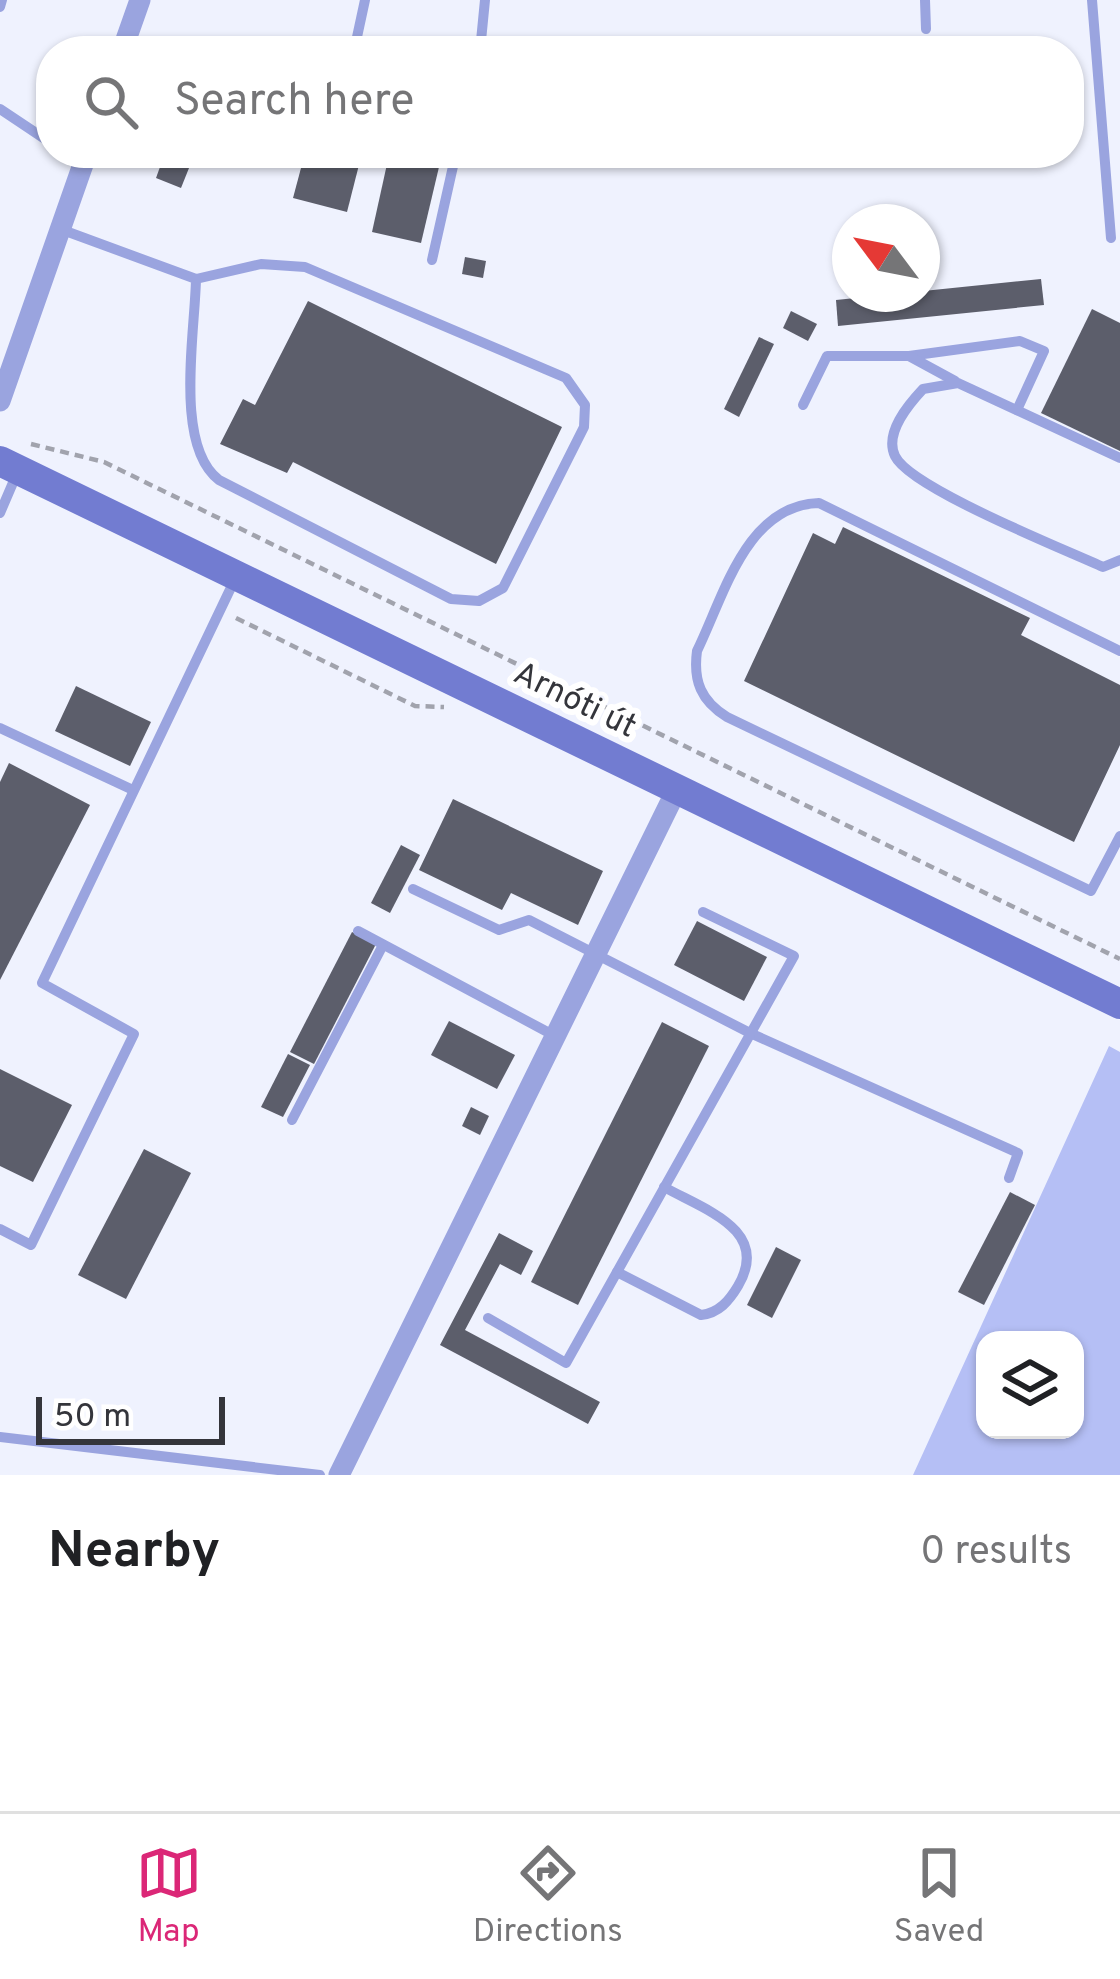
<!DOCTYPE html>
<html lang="en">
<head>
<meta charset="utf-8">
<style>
	:root { --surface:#fff; --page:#f2f2f2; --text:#202124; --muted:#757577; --line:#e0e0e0; --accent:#db2777 }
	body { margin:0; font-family:Overpass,sans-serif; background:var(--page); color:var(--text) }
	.controls { position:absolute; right:36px; bottom:36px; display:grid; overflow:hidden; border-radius:24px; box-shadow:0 3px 9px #0004 }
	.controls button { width:108px; height:108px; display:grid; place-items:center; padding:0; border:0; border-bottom:3px solid var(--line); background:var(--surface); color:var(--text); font:60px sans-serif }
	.compass { position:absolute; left:832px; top:204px; width:108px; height:108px; border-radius:50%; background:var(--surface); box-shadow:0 3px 9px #0004; rotate:302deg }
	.scale { position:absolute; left:36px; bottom:30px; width:189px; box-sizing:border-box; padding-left:12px; border:6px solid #34353b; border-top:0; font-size:33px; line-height:42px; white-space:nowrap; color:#34353b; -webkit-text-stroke:9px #fff; paint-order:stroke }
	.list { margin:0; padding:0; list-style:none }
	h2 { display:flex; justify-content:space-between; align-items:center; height:156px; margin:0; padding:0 48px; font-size:51px }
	h2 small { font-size:39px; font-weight:400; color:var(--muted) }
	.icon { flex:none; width:66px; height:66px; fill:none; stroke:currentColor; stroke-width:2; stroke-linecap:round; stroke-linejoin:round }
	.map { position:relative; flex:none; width:1120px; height:1475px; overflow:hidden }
	.search { position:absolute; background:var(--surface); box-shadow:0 3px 9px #0004; left:36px; right:36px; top:36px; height:132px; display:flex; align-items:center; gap:30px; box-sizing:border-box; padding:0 42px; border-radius:48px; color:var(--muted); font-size:45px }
	.sheet { height:336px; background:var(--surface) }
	nav { display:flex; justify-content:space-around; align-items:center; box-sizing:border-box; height:168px; border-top:3px solid var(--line); background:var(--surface); font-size:33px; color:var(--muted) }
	nav a { display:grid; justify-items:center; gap:6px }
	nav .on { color:var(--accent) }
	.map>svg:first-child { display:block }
	.green { fill:#b5bff5; fill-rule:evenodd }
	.building { fill:#5c5e6b }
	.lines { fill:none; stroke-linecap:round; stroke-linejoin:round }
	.path { stroke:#a1a3ad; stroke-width:4.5; stroke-dasharray:9 6; stroke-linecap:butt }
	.service { stroke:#9aa4df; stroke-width:10 }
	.minor { stroke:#9aa4df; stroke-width:21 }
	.secondary { stroke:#727cd1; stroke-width:30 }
	.labels { text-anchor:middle; stroke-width:12; stroke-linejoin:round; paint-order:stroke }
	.street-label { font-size:33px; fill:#34353b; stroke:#fff }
</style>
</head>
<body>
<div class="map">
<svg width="1120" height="1475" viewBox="0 0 1120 1475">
	<rect width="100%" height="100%" fill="#eff2fe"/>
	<path class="green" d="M1109,1046L1120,1052V1475H913ZM985,1340H1075V1430H985Z"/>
	<g class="building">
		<polygon points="165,153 195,153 181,188 156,178"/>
		<polygon points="305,153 362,153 347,212 293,198"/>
		<polygon points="389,155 439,167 421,243 372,232"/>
		<polygon points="465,257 486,261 483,278 462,274"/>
		<polygon points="1041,279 1044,305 838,326 836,300"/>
		<polygon points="308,301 562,427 496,564 293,462 287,473 220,444 243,399 255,405"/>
		<polygon points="1092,309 1120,323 1120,451 1041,413"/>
		<polygon points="791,311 817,324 808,341 783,328"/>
		<polygon points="759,337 774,344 739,417 724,409"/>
		<polygon points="843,527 1030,618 1021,635 1120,685 1120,745 1074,842 744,681 813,533 835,544"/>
		<polygon points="76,686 151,722 130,766 55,731"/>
		<polygon points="9,763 90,805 0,980 0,782"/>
		<polygon points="453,799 603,871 578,925 511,893 502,910 419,870"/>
		<polygon points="401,845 420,855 390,913 371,903"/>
		<polygon points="697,921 767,957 744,1001 674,965"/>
		<polygon points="352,932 376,944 314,1064 290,1052"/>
		<polygon points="449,1021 515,1055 497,1089 431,1055"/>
		<polygon points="662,1022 709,1046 578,1305 531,1282"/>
		<polygon points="288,1054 310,1065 283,1117 261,1107"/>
		<polygon points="0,1069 72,1105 33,1182 0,1166"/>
		<polygon points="471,1107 489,1116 480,1135 462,1126"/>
		<polygon points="144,1149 191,1173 126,1299 78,1275"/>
		<polygon points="1010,1192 1035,1205 984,1305 958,1292"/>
		<polygon points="499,1233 533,1251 521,1275 500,1264 465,1330 600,1402 588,1424 440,1345"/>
		<polygon points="776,1247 801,1260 772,1318 747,1305"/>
	</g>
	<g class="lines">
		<g class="path">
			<polyline points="31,444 104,462 1120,959"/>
			<polyline points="236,618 415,706 444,707"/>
		</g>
		<g class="service">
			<polyline points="925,0 926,29"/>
			<polyline points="1092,0 1111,238"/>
			<polyline points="0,7 2,0"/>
			<polyline points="354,51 365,0"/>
			<polyline points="480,51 485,0"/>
			<polyline points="0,109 51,143"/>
			<polyline points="64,153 82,167"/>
			<path d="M60,229L196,279L261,264L305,267L566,378L585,405L584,427L503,588L479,601L451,599L219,480C174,446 195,333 196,279"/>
			<polyline points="432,260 456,153"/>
			<polyline points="909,356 1020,341 1044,351 1017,410"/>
			<polyline points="803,405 827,356 909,356 955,381"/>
			<path d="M1120,458L958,383L923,389C908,405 884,433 895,456C910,488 1064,549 1103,567L1120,560"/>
			<polyline points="0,513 18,471"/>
			<path d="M1120,651L819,503C746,505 724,596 697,651C693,681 701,701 727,717L1091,891L1120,836"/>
			<polyline points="0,728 133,790"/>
			<polyline points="413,889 499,930 529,920 750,1033 1018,1153 1009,1178"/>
			<polyline points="358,931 555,1036"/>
			<polyline points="292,1120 383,945"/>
			<polyline points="0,1229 31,1245 134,1034 42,983 236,577"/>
			<path d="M617,1272L701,1315C719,1313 729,1301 738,1286C771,1230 705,1210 664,1187"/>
			<polyline points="488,1318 566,1363 794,956 703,912"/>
			<polyline points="0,1437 320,1475"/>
		</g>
		<g class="minor">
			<polyline points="122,51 140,0"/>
			<polyline points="0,401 87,153"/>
			<polyline points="339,1475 678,787"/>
		</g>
		<polyline class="secondary" points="0,461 1120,1004"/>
	</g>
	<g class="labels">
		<g class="street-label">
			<text transform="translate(576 698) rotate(26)" y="12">Arnóti út</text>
		</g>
	</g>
</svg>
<div class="controls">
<button><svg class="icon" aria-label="layers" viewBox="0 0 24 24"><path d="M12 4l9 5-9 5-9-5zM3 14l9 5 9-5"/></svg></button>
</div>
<svg class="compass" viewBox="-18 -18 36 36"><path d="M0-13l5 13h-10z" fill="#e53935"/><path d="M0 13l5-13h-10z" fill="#757577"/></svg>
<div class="scale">50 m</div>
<div class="search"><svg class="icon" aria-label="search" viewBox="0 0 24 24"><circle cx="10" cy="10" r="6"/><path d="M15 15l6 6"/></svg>Search here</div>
</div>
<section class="sheet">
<h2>Nearby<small>0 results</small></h2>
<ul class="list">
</ul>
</section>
<nav>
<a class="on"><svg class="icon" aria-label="map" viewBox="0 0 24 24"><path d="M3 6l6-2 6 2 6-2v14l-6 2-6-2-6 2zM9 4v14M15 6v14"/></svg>Map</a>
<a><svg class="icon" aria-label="directions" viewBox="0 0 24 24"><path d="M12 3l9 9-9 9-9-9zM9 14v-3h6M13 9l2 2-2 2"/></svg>Directions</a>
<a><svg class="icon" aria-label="saved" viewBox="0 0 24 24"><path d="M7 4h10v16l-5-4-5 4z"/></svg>Saved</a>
</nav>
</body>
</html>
